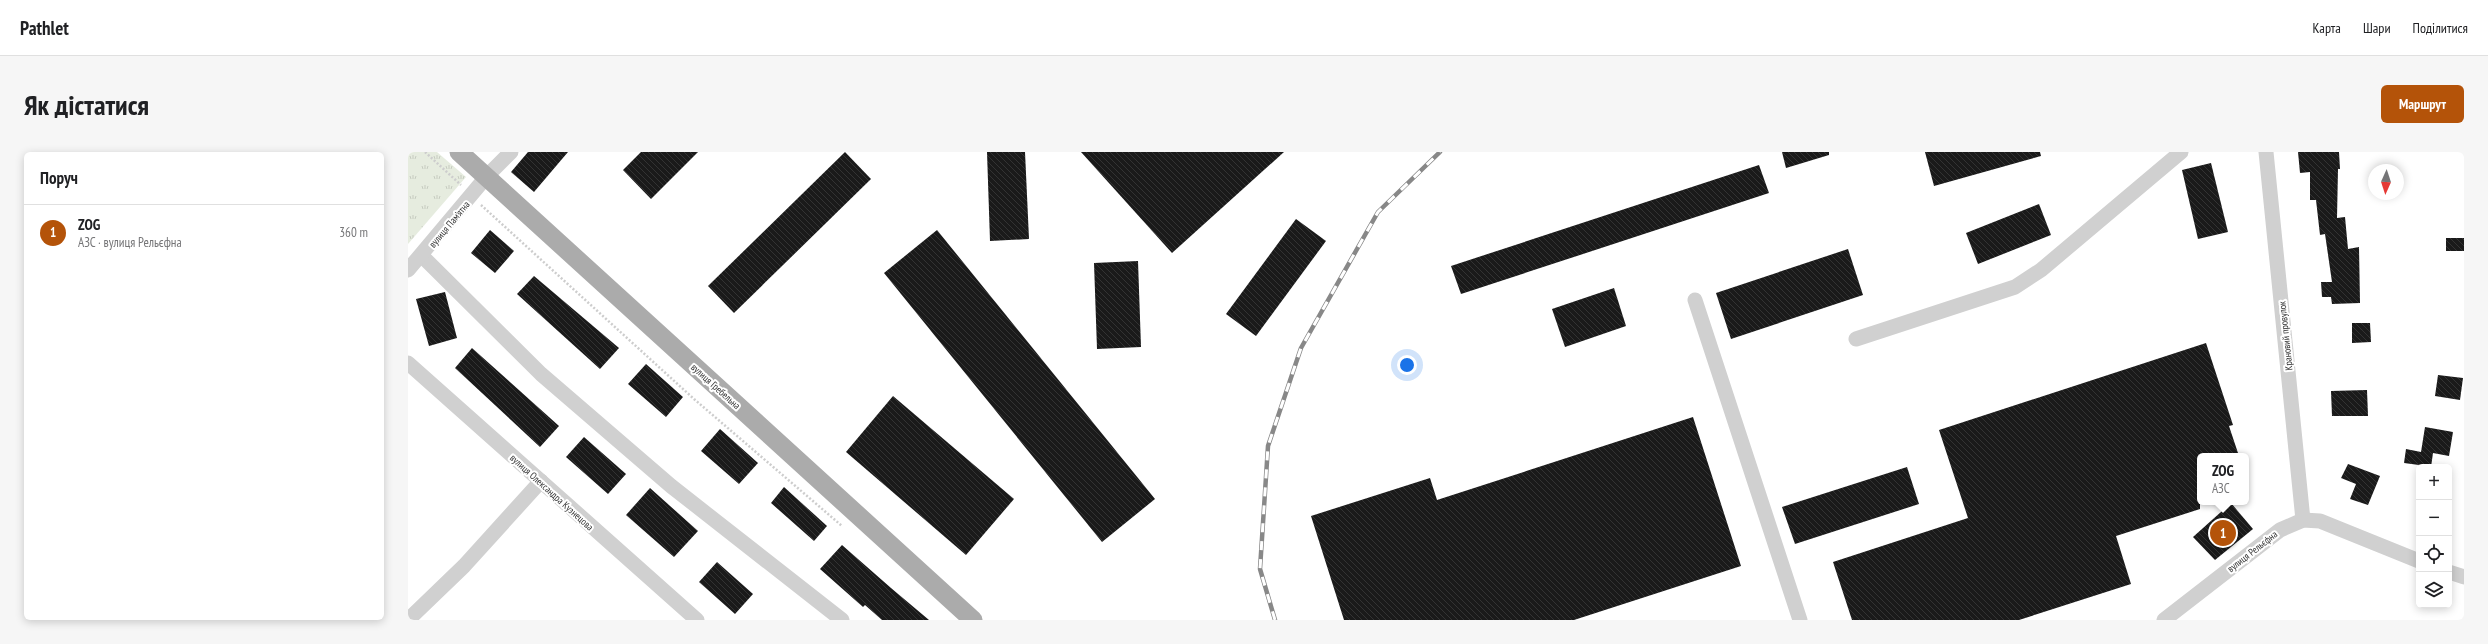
<!DOCTYPE html>
<html lang="uk">
<head>
<meta charset="utf-8">
<style>
	:root { --surface:#fff; --page:#f6f6f6; --text:#202124; --muted:#757577; --line:#e0e0e0; --accent:#b45309 }
	body { margin:0; font-family:"PT Sans Narrow",sans-serif; background:var(--page); color:var(--text) }
	.controls { position:absolute; right:12px; bottom:12px; display:grid; overflow:hidden; border-radius:6px; box-shadow:0 2px 10px #0003 }
	.controls button { width:36px; height:36px; display:grid; place-items:center; padding:0; border:0; border-bottom:1px solid var(--line); background:var(--surface); color:var(--text); font:20px sans-serif }
	.compass { position:absolute; left:1960px; top:12px; width:36px; height:36px; border-radius:50%; background:var(--surface); box-shadow:0 2px 10px #0003; rotate:183deg }
	.you { position:absolute; left:999px; top:213px; width:14px; height:14px; margin:-10px; border:3px solid #fff; border-radius:50%; background:#1a73e8; box-shadow:0 0 0 6px #1a73e833 }
	.badge { display:grid; place-items:center; width:26px; height:26px; border-radius:50%; background:var(--accent); color:#fff; font-size:13px; font-weight:700 }
	.pin { position:absolute; translate:-50% -50%; border:2px solid #fff; box-shadow:0 1px 4px #0006 }
	.popup { position:absolute; left:1789px; top:301px; width:52px; height:52px; box-sizing:border-box; display:grid; place-content:center; border-radius:6px; background:var(--surface); filter:drop-shadow(0 1px 3px #0005); font-size:13px; white-space:nowrap; color:var(--muted) }
	.popup b { font-size:15px; color:var(--text) }
	.popup::after { content:''; position:absolute; left:50%; top:100%; margin-left:-8px; border:8px solid transparent; border-top-color:var(--surface) }
	.list { margin:0; padding:0; list-style:none }
	h2 { display:flex; justify-content:space-between; align-items:center; height:52px; margin:0; padding:0 16px; font-size:17px }
	h2 small { font-size:13px; font-weight:400; color:var(--muted) }
	.list li { display:grid; grid-template-columns:26px 1fr auto; gap:12px; align-items:center; box-sizing:border-box; height:56px; padding:0 16px; border-top:1px solid var(--line) }
	.list b { display:block; font-size:15px; white-space:nowrap }
	.list p { margin:0; font-size:13px; white-space:nowrap; color:var(--muted) }
	.list em { font-size:13px; font-style:normal; color:var(--muted) }
	.icon { flex:none; width:22px; height:22px; fill:none; stroke:currentColor; stroke-width:2; stroke-linecap:round; stroke-linejoin:round }
	.map { position:relative; flex:none; width:2056px; height:468px; overflow:hidden; border-radius:6px }
	header { display:flex; align-items:center; gap:24px; box-sizing:border-box; height:56px; padding:0 20px; background:var(--surface); border-bottom:1px solid var(--line) }
	header strong { font-size:19px }
	nav { display:flex; gap:22px; margin-inline-start:auto; font-size:14px }
	.intro { display:flex; align-items:center; justify-content:space-between; box-sizing:border-box; height:96px; padding:0 24px }
	h1 { margin:0; font-size:28px }
	.button { padding:10px 18px; border-radius:6px; background:var(--accent); color:#fff; font-size:14px; font-weight:700 }
	main { display:flex; gap:24px; padding:0 24px }
	aside { flex:1; background:var(--surface); border-radius:6px; box-shadow:0 2px 10px #0003 }
	.map>svg:first-child { display:block }
	.park { fill:url(#park-tufts) }
	.building { fill:url(#building-back-hatch) }
	.lines { fill:none; stroke-linecap:round; stroke-linejoin:round }
	.path { stroke:#cdcdcd; stroke-width:2.5; stroke-dasharray:2 2; stroke-linecap:butt }
	.minor { stroke:#d0d0d0; stroke-width:15 }
	.major { stroke:#ababab; stroke-width:19 }
	.rail-casing { stroke:#888; stroke-width:4.5 }
	.rail { stroke:#fff; stroke-width:3; stroke-dasharray:9; stroke-linecap:butt }
	.labels { text-anchor:middle; stroke-width:4; stroke-linejoin:round; paint-order:stroke }
	.street-label { font-size:10px; fill:#333; stroke:#fff }
</style>
</head>
<body>
<header>
<strong>Pathlet</strong>
<nav><a>Карта</a><a>Шари</a><a>Поділитися</a></nav>
</header>
<div class="intro"><h1>Як дістатися</h1><a class="button">Маршрут</a></div>
<main>
<aside>
<h2>Поруч<small></small></h2>
<ul class="list">
<li><span class="badge">1</span><div><b>ZOG</b><p>АЗС · вулиця Рельєфна</p></div><em>360 m</em></li>
</ul>
</aside>
<div class="map">
<svg width="2056" height="468" viewBox="0 0 2056 468">
	<defs>
		<pattern id="park-tufts" width="24" height="20" patternUnits="userSpaceOnUse"><rect width="24" height="20" fill="#e6ecdf"/><path d="M3 7l-1-3M5 7V3M7 7l1-3M15 17l-1-3M17 17v-4M19 17l1-3" fill="none" stroke="#c6cbc0"/></pattern>
		<pattern id="building-back-hatch" width="6" height="6" patternUnits="userSpaceOnUse"><rect width="6" height="6" fill="#1a1a1a"/><path d="M-1 5l2 2M0 0l6 6M5-1l2 2" fill="none" stroke="#333"/></pattern>
	</defs>
	<rect width="100%" height="100%" fill="#fff"/>
	<polygon class="park" points="0,0 29,0 58,25 0,92"/>
	<g class="building">
		<polygon points="120,0 160,0 126,40 103,20"/>
		<polygon points="233,0 290,0 243,47 215,18"/>
		<polygon points="437,0 463,27 326,161 300,134"/>
		<polygon points="579,0 617,0 621,87 582,89"/>
		<polygon points="673,0 876,0 764,101"/>
		<polygon points="1374,0 1421,0 1421,3 1378,16"/>
		<polygon points="1517,0 1632,0 1633,4 1526,34"/>
		<polygon points="1890,0 1931,0 1932,17 1930,17 1929,66 1937,65 1940,97 1951,95 1952,151 1924,152 1923,145 1914,145 1913,130 1924,130 1917,82 1912,83 1908,48 1902,48 1902,20 1892,21"/>
		<polygon points="1803,11 1820,80 1790,87 1774,18"/>
		<polygon points="1351,13 1361,41 1053,142 1043,114"/>
		<polygon points="1631,52 1643,83 1570,112 1558,81"/>
		<polygon points="888,67 918,89 848,184 818,162"/>
		<polygon points="82,78 106,99 87,121 63,101"/>
		<polygon points="529,78 747,347 694,390 476,121"/>
		<rect x="2038" y="86" width="18" height="13"/>
		<polygon points="1440,97 1455,143 1323,187 1308,141"/>
		<polygon points="730,109 733,195 689,197 686,111"/>
		<polygon points="126,124 211,196 192,217 109,142"/>
		<polygon points="1206,136 1218,174 1157,195 1144,157"/>
		<polygon points="37,140 49,186 21,194 8,147"/>
		<polygon points="1944,171 1962,171 1963,190 1944,191"/>
		<polygon points="1798,191 1825,273 1821,274 1831,304 1792,304 1792,357 1708,384 1723,432 1611,468 1444,468 1425,410 1560,366 1531,278"/>
		<polygon points="64,196 151,274 132,295 47,216"/>
		<polygon points="238,212 275,245 258,265 220,232"/>
		<polygon points="2030,223 2055,226 2052,248 2027,244"/>
		<polygon points="1959,238 1960,264 1924,264 1923,239"/>
		<polygon points="485,244 606,347 558,403 438,300"/>
		<polygon points="1285,265 1333,414 1166,468 936,468 903,364 1022,326 1029,348"/>
		<polygon points="2017,275 2045,280 2041,304 2025,301 2023,315 2010,315 2011,313 1996,311 1998,297 2013,300"/>
		<polygon points="312,277 350,311 331,332 293,299"/>
		<polygon points="176,285 218,322 200,342 158,305"/>
		<polygon points="1940,312 1972,324 1960,353 1942,347 1948,332 1933,326"/>
		<polygon points="1499,315 1511,352 1387,392 1374,355"/>
		<polygon points="376,335 419,374 406,389 363,351"/>
		<polygon points="242,336 290,379 266,405 218,363"/>
		<polygon points="1823,351 1845,377 1807,408 1785,385"/>
		<polygon points="434,393 483,436 521,468 474,468 457,453 455,455 412,417"/>
		<polygon points="309,410 345,442 327,462 291,430"/>
	</g>
	<g class="lines">
		<g class="path">
			<polyline points="17,0 53,33"/>
			<polyline points="73,53 286,247 434,374"/>
		</g>
		<g class="minor">
			<polyline points="1858,0 1895,368"/>
			<polyline points="14,104 133,222 263,334 434,468"/>
			<polyline points="0,118 79,24 103,0"/>
			<polyline points="1287,148 1392,468"/>
			<polyline points="1448,187 1607,135 1633,118 1773,0"/>
			<polyline points="0,211 289,468"/>
			<polyline points="2041,420 2056,425"/>
			<polyline points="0,468 56,414 133,329"/>
			<polyline points="1756,468 1872,378 1895,368 1912,369 2011,409"/>
		</g>
		<polyline class="major" points="51,0 565,468"/>
		<g class="rail-casing">
			<polyline id="rail" points="867,468 852,417 860,294 893,196 970,60 1032,0"/>
		</g>
		<use href="#rail" class="rail"/>
	</g>
	<g class="labels">
		<g class="street-label">
			<text transform="translate(41 72) rotate(-50)" y="4">вулиця Пам’ятна</text>
			<text transform="translate(1877 184) rotate(-96)" y="4">Крановий провулок</text>
			<text transform="translate(308 234) rotate(42)" y="4">вулиця Гребельна</text>
			<text transform="translate(144 340) rotate(42)" y="4">вулиця Олександра Кузнецова</text>
			<text transform="translate(1844 399) rotate(-38)" y="4">вулиця Рельєфна</text>
		</g>
	</g>
</svg>
<div class="controls">
<button>+</button>
<button>−</button>
<button><svg class="icon" aria-label="locate" viewBox="0 0 24 24"><circle cx="12" cy="12" r="6"/><path d="M12 2v4M12 18v4M2 12h4M18 12h4"/></svg></button>
<button><svg class="icon" aria-label="layers" viewBox="0 0 24 24"><path d="M12 4l9 5-9 5-9-5zM3 14l9 5 9-5"/></svg></button>
</div>
<svg class="compass" viewBox="-18 -18 36 36"><path d="M0-13l5 13h-10z" fill="#e53935"/><path d="M0 13l5-13h-10z" fill="#757577"/></svg>
<div class="you"></div>
<div class="pin badge" style="left:1815px;top:381px">1</div>
<div class="popup"><b>ZOG</b>АЗС</div>
</div>
</main>
</body>
</html>
